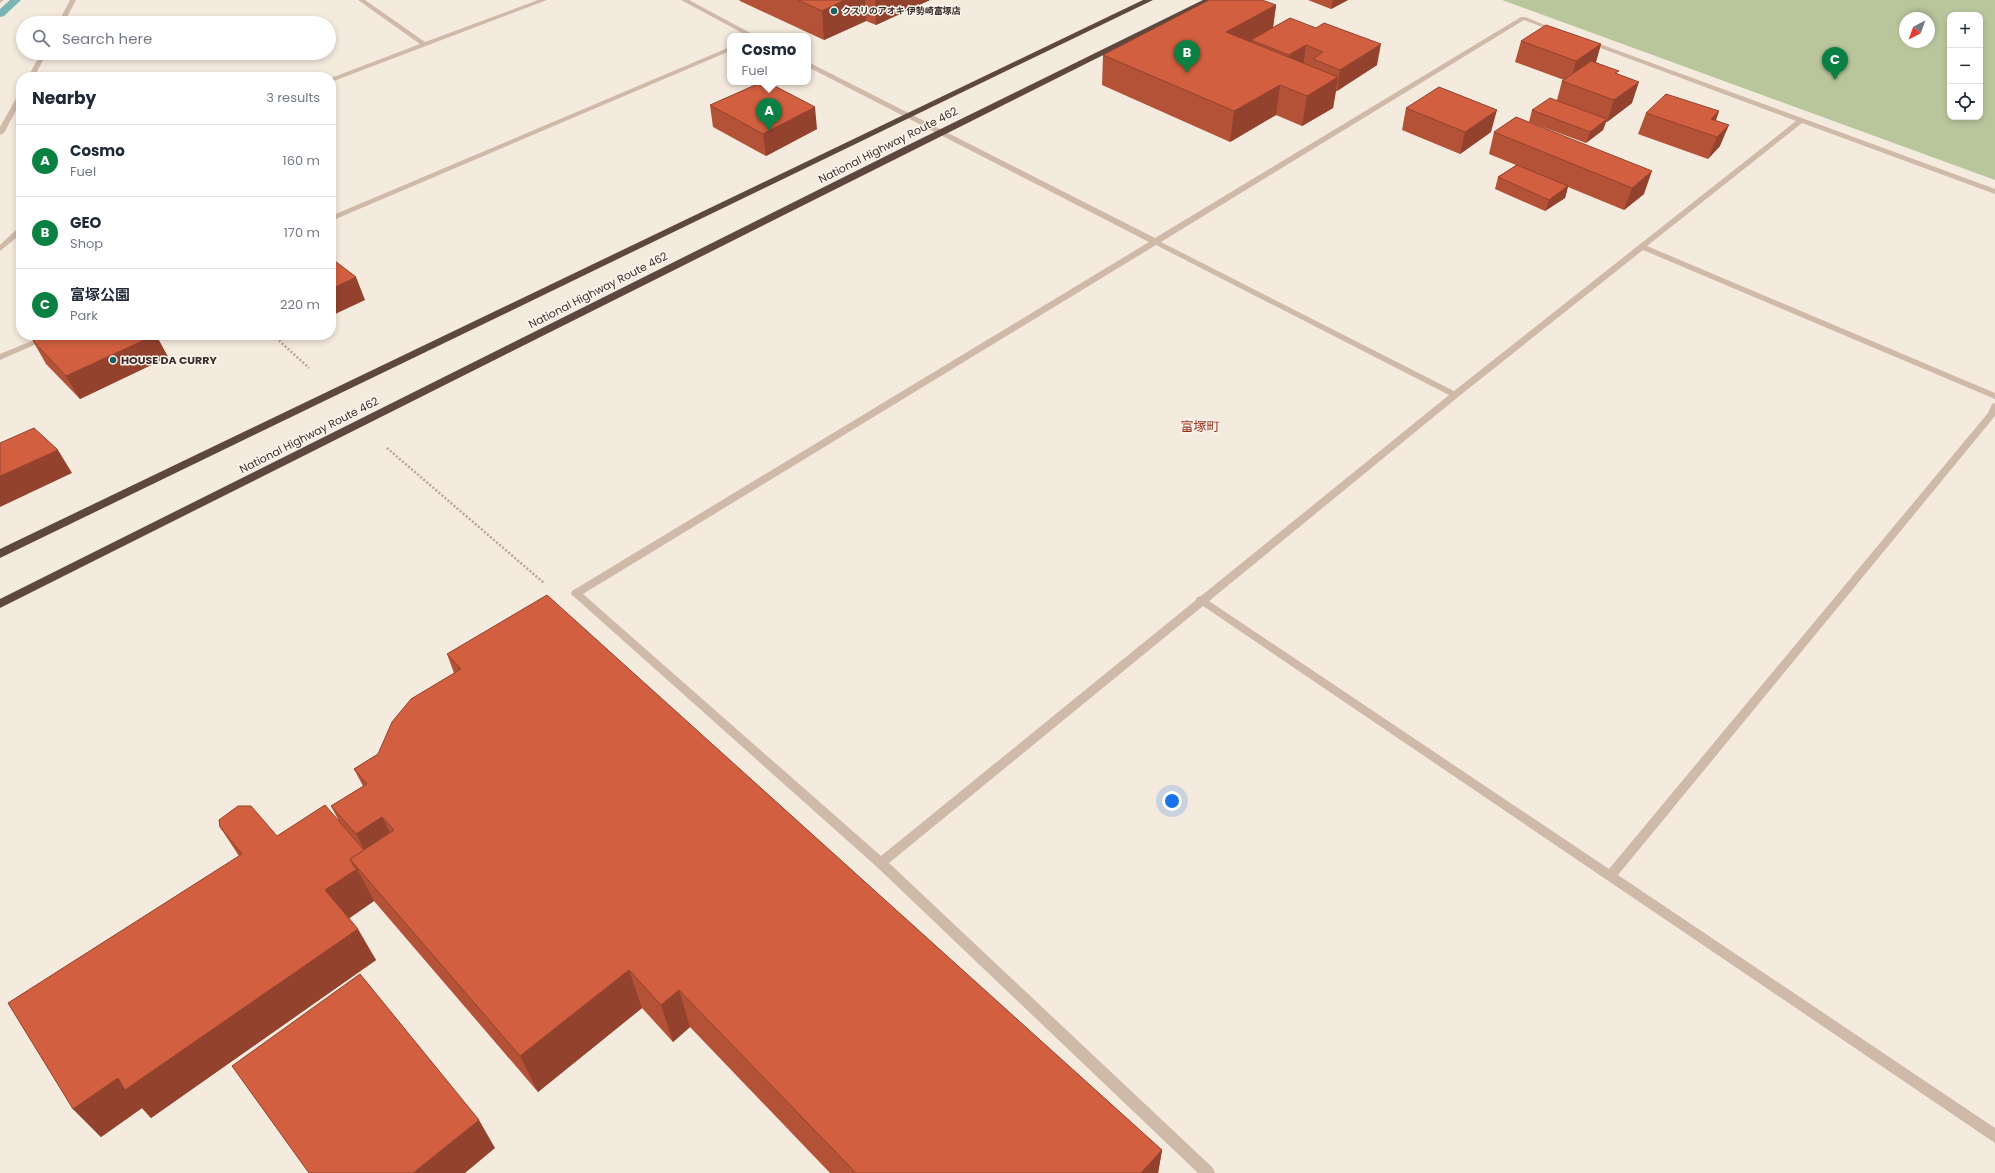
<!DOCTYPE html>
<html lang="en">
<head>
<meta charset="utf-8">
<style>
	:root { --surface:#fff; --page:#f6f6f7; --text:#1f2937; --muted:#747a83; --line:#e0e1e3; --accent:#0b8043 }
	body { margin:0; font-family:Poppins,"Noto Sans JP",sans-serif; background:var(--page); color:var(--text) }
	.controls { position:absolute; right:12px; top:12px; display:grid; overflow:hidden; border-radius:8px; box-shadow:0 2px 6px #0003 }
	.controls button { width:36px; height:36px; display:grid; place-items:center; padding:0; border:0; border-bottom:1px solid var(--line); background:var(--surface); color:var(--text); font:20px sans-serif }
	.compass { position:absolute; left:1899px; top:12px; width:36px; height:36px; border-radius:50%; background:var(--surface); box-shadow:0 2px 6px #0003; rotate:221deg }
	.you { position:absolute; left:1172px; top:801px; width:14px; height:14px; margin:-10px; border:3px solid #fff; border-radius:50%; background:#1a73e8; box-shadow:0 0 0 6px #1a73e833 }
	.badge { display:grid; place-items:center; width:26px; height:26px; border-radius:50%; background:var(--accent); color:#fff; font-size:13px; font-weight:700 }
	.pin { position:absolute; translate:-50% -33px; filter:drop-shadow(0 1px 2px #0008) }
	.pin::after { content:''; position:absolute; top:21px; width:14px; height:12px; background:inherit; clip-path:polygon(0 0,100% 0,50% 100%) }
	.popup { position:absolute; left:727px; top:33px; width:84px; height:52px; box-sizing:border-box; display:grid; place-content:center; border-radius:8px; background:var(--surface); filter:drop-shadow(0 1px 3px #0005); font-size:13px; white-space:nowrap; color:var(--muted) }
	.popup b { font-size:15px; color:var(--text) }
	.popup::after { content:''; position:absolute; left:50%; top:100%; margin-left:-8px; border:8px solid transparent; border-top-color:var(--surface) }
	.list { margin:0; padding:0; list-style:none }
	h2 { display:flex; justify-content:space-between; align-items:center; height:52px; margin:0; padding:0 16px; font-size:17px }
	h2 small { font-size:13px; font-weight:400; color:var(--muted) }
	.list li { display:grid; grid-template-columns:26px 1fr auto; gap:12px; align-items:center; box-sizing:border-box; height:72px; padding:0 16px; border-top:1px solid var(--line) }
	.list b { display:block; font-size:15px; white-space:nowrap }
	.list p { margin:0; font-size:13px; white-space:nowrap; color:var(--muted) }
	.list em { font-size:13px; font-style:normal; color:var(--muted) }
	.icon { flex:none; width:22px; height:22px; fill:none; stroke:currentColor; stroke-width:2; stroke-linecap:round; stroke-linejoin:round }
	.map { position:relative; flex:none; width:1995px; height:1173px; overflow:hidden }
	.search { position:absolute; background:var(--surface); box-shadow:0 2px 6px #0003; left:16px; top:16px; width:320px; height:44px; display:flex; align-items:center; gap:10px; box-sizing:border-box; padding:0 14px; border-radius:22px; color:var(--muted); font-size:15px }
	.panel { position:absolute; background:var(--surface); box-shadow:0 2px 6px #0003; left:16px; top:72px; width:320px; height:268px; border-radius:16px }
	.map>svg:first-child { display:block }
	.green { fill:#b9c69c; fill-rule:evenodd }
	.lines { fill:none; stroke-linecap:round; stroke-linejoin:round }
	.stream { fill:#7ab5b5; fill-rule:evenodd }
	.path { stroke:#bba392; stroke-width:2.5; stroke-dasharray:2 2; stroke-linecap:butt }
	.minor { fill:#cfb9a9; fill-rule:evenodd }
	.highway { fill:#5d483f; fill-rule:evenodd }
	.wall { fill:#b45237 }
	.shaded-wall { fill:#92422d }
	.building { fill:#d15f40; stroke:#92422d }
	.poi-dot { fill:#1a5f62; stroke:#fcf4ec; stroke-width:1.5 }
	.labels { text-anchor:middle; stroke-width:3; stroke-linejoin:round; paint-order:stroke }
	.far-poi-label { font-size:9px; font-weight:bold; fill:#3b2e29; stroke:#fcf4ec; text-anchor:start }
	.street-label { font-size:11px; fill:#3b2e29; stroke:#fcf4ec }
	.poi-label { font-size:11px; font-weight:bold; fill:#3b2e29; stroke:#fcf4ec; text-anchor:start }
	.quarter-label { font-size:13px; fill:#93331a; stroke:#fcf4ec }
</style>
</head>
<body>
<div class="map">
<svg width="1995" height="1173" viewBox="0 0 1995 1173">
	<rect width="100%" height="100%" fill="#f5eade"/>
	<path class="green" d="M1502,0H1995V180ZM1950,15H1980V117H1950ZM1905,18H1929V42H1905Z"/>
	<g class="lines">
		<polygon class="stream" points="10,0 21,0 4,16 0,17 0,9"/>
		<g class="path">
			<polyline points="273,335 309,368"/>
			<polyline points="387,448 544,583"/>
		</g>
		<g class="minor">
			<polygon points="0,0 4,0 0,3"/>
			<polygon points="70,0 76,0 64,23 58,23"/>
			<polygon points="358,0 365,0 425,42 538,0 547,0 331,82 331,78 420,44"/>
			<polygon points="681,0 689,0 756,36 748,36"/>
			<path d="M1521,17H1525L1560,31L1555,32L1524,20L1161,242L1454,391L1796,121L1587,43V41L1589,40L1995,189V194L1802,123L1647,246L1995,393V399L1643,250L1458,397L1209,601L1609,869L1988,413L1992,404L1995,403V416L1618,875L1995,1128V1143L1203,606L889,863L1213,1168L1215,1173H1198L877,867L571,594L572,591L1149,242L808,67V62L1155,238ZM1156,245L1449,395L1201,596L1197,597L1196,600L881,856L583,594Z"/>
			<polygon points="730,47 730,51 331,221 331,216"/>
			<polygon points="41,53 47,53 34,77 28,77"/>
			<polygon points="21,93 21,101 4,133 0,135 0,127 18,95"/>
			<polygon points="18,228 21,228 21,234 0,251 0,245"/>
			<polygon points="46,335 57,335 0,360 0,354"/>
		</g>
		<g class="highway">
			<polygon points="1143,0 1153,0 0,558 0,549"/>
			<polygon points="1203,0 1213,0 0,608 0,599 900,149"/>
		</g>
	</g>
	<g class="wall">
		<polygon points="739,0 930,0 876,25 866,21 824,40 740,1"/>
		<polygon points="1308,0 1348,0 1331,9"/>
		<polygon points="1276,5 1273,28 1377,65 1337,91 1336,91 1333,108 1302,126 1276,115 1230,142 1102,85 1103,55"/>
		<polygon points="1521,41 1601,44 1596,62 1618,74 1632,103 1607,122 1606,122 1603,130 1586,143 1529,122 1532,110 1557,100 1562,81 1564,80 1515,62"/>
		<polygon points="710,105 817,129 766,156 713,127"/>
		<polygon points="1406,108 1491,132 1460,154 1402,130"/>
		<polygon points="1719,111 1716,120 1720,146 1708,159 1638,134 1646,113"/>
		<polygon points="1516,117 1644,194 1624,210 1568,187 1565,198 1545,211 1495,189 1498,177 1516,165 1489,154 1494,132"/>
		<polygon points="47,335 156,335 168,357 80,399 46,364 33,341"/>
		<polygon points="447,654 1162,1150 1158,1173 830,1173 690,1027 673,1042 642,1008 538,1092 374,901 349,918 376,960 151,1118 142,1108 101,1137 73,1109 239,856 220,827 277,836 340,823 331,806 363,786 354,769 378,754 454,673"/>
	</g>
	<g class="shaded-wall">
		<polygon points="845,0 865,0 866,21 824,40 822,11"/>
		<polygon points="875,0 930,0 876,25"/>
		<polygon points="1333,0 1348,0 1331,9"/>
		<polygon points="1276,5 1272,34 1251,40 1250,46 1226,32"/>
		<polygon points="1381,44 1377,65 1337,91 1340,70"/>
		<polygon points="1601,44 1595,65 1570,83 1576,61"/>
		<polygon points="1306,45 1303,67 1286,76 1289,55"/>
		<polygon points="1338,77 1333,108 1302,126 1307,96"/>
		<polygon points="1639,82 1632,103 1607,122 1614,100"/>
		<polygon points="1280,85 1276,115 1230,142 1234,111"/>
		<polygon points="815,107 817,129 766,156 763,134"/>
		<polygon points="1497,110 1491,132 1460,154 1465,132"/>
		<polygon points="1719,111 1711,133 1711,119"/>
		<polygon points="1607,119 1603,130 1586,143 1590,132"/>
		<polygon points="1729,125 1720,146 1708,159 1717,137"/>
		<polygon points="1652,171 1644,194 1624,210 1632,188"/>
		<polygon points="1568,186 1565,198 1545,211 1549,200"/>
		<polygon points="356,277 365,300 331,316 331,289"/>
		<polygon points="155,335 156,335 168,357 80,399 66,376"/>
		<polygon points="58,450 72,473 0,507 0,476"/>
		<polygon points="382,817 402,856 368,857 356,834"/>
		<polygon points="357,869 374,901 344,922 325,890"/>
		<polygon points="358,929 376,960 151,1118 142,1108 101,1137 73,1109 118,1078"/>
		<polygon points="629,970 642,1008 538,1092 520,1056"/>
		<polygon points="679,990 690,1027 673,1042 661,1005"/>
		<polygon points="479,1120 495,1148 465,1173 413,1173"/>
		<polygon points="1162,1150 1158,1173 1141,1173"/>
	</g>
	<g class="building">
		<polygon points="798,0 845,0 822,11"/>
		<polygon points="1209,0 1262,0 1276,5 1226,32 1338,77 1307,96 1280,85 1234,111 1103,55"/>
		<polygon points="1290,18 1316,28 1324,23 1381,44 1340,70 1313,59 1323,52 1306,45 1289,55 1251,40"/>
		<polygon points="1546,25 1601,44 1576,61 1521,41"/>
		<polygon points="1591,61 1619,71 1615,73 1639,82 1614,100 1562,81"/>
		<polygon points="762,82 767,82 815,107 763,134 710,105"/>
		<polygon points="1439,87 1497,110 1465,132 1406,108"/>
		<polygon points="1666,94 1719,111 1711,119 1729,125 1717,137 1646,113"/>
		<polygon points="1550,98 1607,119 1590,132 1532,110"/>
		<polygon points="1516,117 1652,171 1632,188 1494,132"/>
		<polygon points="1517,165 1568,186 1549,200 1498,177"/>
		<polygon points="331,258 356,277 331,289"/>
		<polygon points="47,335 155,335 66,376 33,341"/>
		<polygon points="34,428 58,450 0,476 0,443"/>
		<polygon points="547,595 1162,1150 1141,1173 856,1173 679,990 661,1005 629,970 520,1056 350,859 394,830 382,817 356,834 331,806 367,784 354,769 378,754 392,722 411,699 461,669 447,654"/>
		<polygon points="325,805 364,850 350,859 354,867 357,869 325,890 358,929 125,1090 118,1078 73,1109 8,1003 242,854 220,827 219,820 238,806 251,806 277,836"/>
		<polygon points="360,974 479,1120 413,1173 309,1173 232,1066"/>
	</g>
	<g class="poi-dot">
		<circle cx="834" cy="11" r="4"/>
		<circle cx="113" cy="360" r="4"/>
	</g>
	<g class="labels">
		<g class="far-poi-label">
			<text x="842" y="14">クスリのアオキ 伊勢崎富塚店</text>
		</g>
		<g class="street-label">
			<text transform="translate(888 145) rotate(-27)" y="4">National Highway Route 462</text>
			<text transform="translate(598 290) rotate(-27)" y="4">National Highway Route 462</text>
			<text transform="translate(309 435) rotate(-27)" y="4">National Highway Route 462</text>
		</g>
		<g class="poi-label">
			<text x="121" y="364">HOUSE DA CURRY</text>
		</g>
		<g class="quarter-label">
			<text x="1200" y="431">富塚町</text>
		</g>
	</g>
</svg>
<div class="controls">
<button>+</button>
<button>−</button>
<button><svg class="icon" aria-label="locate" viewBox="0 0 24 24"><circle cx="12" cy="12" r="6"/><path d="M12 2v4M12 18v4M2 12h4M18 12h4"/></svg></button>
</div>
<svg class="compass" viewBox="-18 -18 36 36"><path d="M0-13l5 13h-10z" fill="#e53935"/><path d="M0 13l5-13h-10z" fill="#747a83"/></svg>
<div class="you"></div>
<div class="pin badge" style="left:769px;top:131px">A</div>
<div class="popup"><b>Cosmo</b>Fuel</div>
<div class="pin badge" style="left:1187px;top:73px">B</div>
<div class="pin badge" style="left:1835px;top:80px">C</div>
<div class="search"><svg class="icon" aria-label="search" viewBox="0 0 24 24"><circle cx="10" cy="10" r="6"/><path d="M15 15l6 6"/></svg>Search here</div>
<section class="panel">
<h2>Nearby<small>3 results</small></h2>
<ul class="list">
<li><span class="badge">A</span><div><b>Cosmo</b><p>Fuel</p></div><em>160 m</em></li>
<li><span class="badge">B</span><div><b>GEO</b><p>Shop</p></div><em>170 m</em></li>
<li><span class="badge">C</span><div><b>富塚公園</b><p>Park</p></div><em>220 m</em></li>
</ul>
</section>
</div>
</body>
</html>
